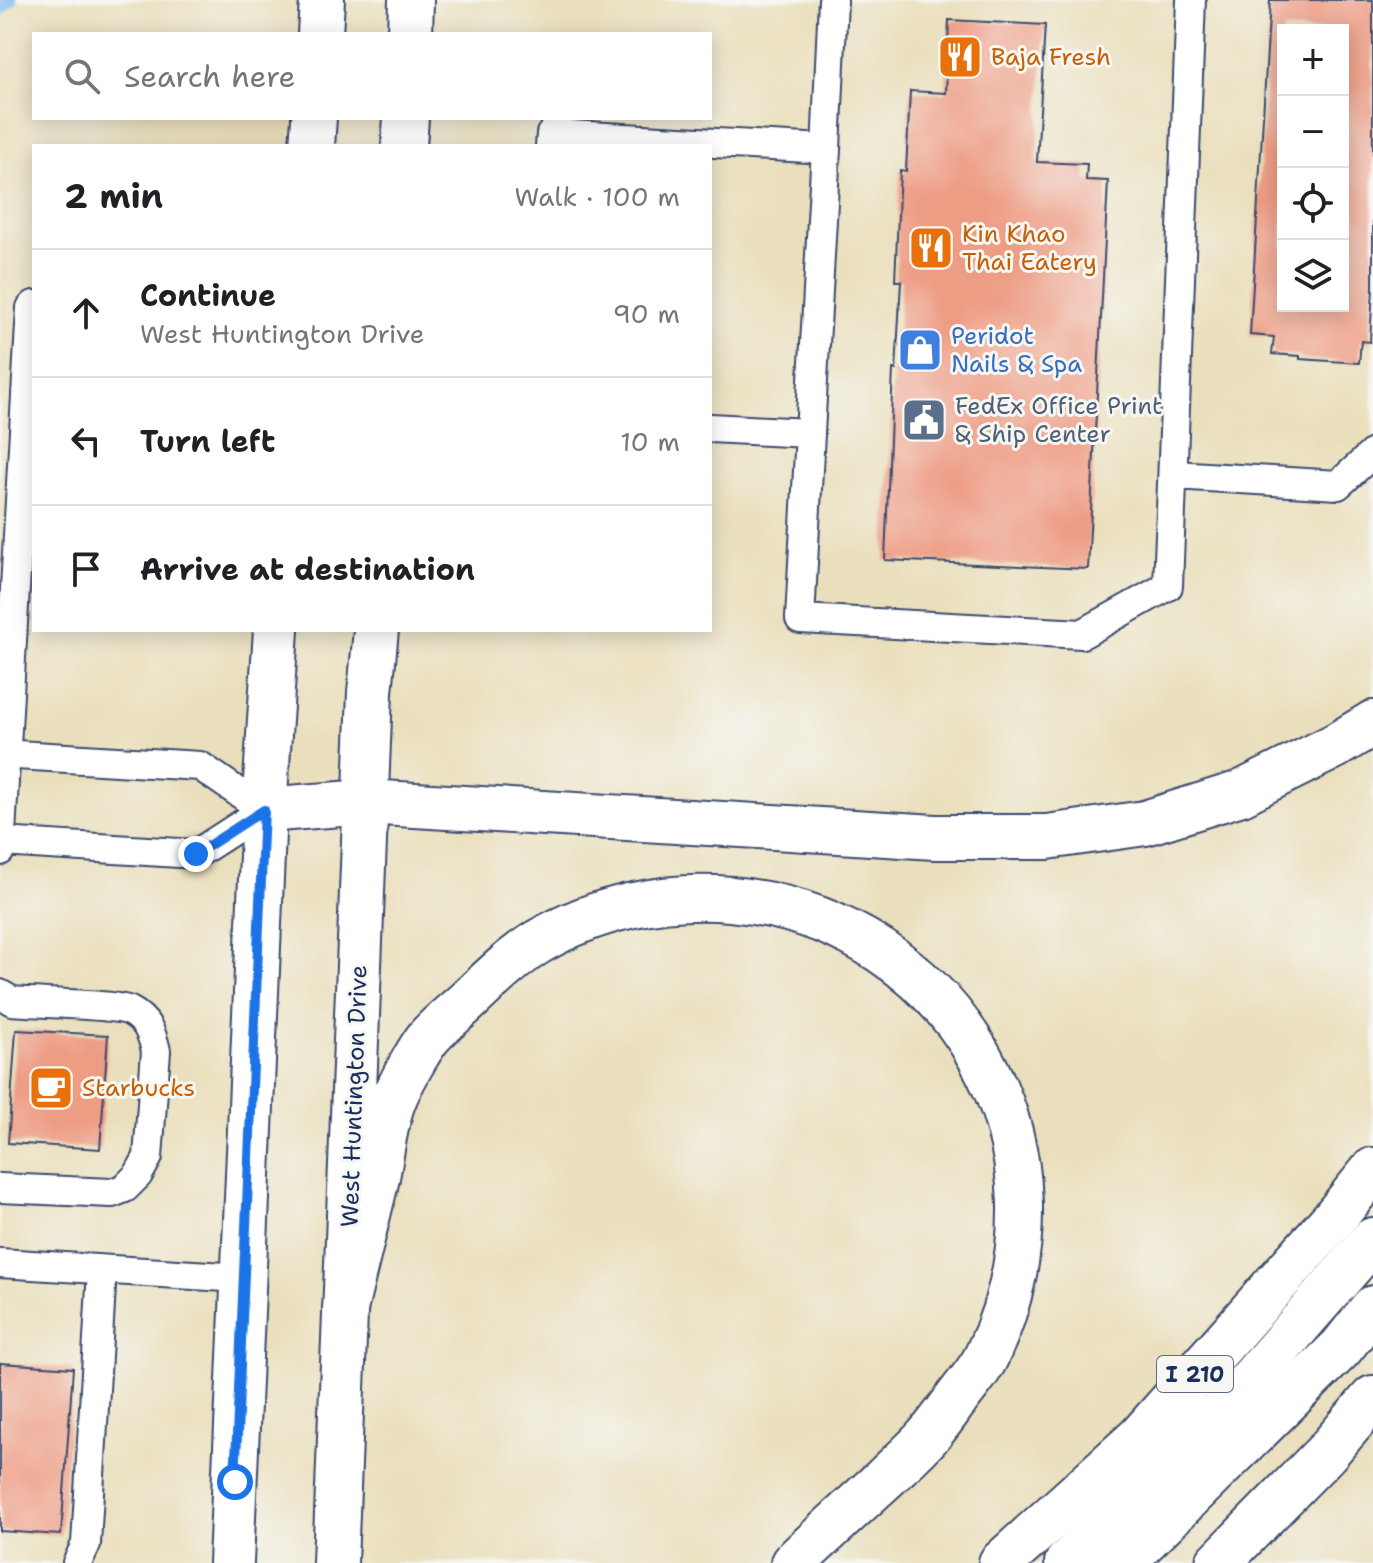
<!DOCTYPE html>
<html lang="en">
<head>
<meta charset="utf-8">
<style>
	:root { --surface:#fff; --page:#f2f2f2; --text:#202124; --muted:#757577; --line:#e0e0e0 }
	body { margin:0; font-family:"Shantell Sans",sans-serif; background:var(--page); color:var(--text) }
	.controls { position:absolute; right:24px; top:24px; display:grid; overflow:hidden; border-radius:0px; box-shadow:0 4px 20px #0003 }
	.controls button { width:72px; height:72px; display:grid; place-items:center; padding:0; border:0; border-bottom:2px solid var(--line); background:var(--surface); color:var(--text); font:40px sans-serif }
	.stop { position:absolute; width:24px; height:24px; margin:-18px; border:6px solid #1a73e8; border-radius:50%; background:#fff }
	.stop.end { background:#1a73e8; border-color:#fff; box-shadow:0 2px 8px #0008 }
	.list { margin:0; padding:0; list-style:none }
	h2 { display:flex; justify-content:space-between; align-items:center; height:104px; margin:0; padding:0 32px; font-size:34px }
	h2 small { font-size:26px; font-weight:400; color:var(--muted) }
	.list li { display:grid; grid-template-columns:52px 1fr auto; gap:24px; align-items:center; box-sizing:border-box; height:128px; padding:0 32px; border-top:2px solid var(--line) }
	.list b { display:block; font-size:30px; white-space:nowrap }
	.list p { margin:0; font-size:26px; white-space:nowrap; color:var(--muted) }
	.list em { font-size:26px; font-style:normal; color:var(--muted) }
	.icon { flex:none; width:44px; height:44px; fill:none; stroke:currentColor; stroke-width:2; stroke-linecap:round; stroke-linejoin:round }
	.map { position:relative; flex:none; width:1373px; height:1563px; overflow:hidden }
	.search { position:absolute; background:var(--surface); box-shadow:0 4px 20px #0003; left:32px; top:32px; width:680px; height:88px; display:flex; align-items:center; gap:20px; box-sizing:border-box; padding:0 28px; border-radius:0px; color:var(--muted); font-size:30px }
	.panel { position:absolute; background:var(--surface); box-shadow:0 4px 20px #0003; left:32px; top:144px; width:680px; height:488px; border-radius:0px }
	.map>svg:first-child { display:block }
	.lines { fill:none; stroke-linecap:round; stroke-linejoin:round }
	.stream { stroke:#81bdf3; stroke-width:14 }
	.building { fill:#ee9d85; fill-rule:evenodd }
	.service-casing { stroke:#3a496c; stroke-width:32 }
	.primary-casing { stroke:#3a496c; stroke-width:48 }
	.motorway-casing { stroke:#3a496c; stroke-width:48 }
	.service { stroke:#fff; stroke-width:28 }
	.primary { stroke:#fff; stroke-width:44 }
	.motorway { stroke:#fff; stroke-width:44 }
	.route { stroke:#1a73e8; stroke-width:10 }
	.labels { text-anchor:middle; stroke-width:6; stroke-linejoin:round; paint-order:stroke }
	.shield { fill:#f6f6f2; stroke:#5d6b8a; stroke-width:2 }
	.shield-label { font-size:22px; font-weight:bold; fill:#1b2f5e }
	.food-label { font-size:24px; fill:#c56008; stroke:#f6f6f2; text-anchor:start }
	.shop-label { font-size:24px; fill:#366cbe; stroke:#f6f6f2; text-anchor:start }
	.service-label { font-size:24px; fill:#4e5e75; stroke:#f6f6f2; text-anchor:start }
	.street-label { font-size:24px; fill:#1b2f5e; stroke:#f6f6f2 }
</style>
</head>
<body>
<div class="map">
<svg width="1373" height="1563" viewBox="0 0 1373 1563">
	<rect width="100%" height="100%" fill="#f6f6f2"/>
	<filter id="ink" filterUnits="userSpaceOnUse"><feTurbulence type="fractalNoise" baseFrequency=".0125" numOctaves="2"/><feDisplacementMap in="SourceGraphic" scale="16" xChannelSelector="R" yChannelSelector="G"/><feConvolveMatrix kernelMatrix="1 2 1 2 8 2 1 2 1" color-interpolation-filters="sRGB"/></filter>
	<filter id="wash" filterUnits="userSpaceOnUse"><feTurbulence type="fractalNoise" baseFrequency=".006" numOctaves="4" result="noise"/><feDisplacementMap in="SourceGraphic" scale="32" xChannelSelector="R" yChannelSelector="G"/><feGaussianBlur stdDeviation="1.8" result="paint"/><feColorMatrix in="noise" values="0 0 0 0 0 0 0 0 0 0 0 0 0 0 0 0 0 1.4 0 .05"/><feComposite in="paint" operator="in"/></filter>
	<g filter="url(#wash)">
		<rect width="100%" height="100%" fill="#eadfbc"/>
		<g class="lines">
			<polyline class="stream" points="0,9 10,0"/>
		</g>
		<g id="blocks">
			<g class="building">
				<path d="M1270,0H1373V288L1370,342L1361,341L1359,363L1300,359V356L1272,354L1274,337L1250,335ZM1283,30H1343V306H1283Z"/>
				<polygon points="949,20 1045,25 1037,162 1087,164 1086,180 1108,181 1088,569 885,560 893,369 896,370 901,281 895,281 900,171 906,171 910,91 946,93"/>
				<polygon points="16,1030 108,1035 100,1149 8,1143"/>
				<polygon points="0,1363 73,1368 61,1535 0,1531"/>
			</g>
		</g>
	</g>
	<g filter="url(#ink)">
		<use href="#blocks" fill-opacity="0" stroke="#3a496c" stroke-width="2"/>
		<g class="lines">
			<g class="service-casing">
				<g id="service">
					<polyline points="550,146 551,134 826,149 833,0"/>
					<polyline points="710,428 810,433 800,619 1082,634 1168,586 1191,0"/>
					<polyline points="810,433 826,149"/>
					<polyline points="1174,475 1338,485 1373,453"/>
					<polyline points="0,754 200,766 264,810 196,854 1,842"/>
					<polyline points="0,851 31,308 34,305"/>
					<path d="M0,994L12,1001C33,1003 116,1004 130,1011C147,1020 152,1033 156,1051L148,1157L138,1175L125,1188L112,1193L0,1188"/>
					<polyline points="0,1263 242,1278"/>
					<polyline points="77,1563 86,1544 102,1270"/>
				</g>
			</g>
			<g class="primary-casing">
				<g id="primary">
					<polyline points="320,34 322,0"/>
					<polyline points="410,34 411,0"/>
					<polyline points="312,146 314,118"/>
					<polyline points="404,146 406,118"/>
					<polyline points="231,1563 264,810 276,630"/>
					<polyline points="335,1563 370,692 376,630"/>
				</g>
			</g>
			<g class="motorway-casing">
				<g id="motorway">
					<polyline points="264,810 366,802 935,837 1047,837 1145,823 1241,793 1335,746 1373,723"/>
					<path d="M345,1309C355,1267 366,1224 376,1182C382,1155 384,1124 394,1099C400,1084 418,1051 428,1038C440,1023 459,1010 473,996C493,977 514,957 538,942C596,908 664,893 731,899C958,921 1084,1150 987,1355C981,1369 970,1381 961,1393C950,1407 940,1423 928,1436C915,1451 898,1465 884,1479C853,1507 823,1535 793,1563"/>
					<polyline points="1001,1563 1140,1437 1335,1217 1373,1170"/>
					<polyline points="1067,1563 1235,1398 1373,1240"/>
					<polyline points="1122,1563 1341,1348 1373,1308"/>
					<polyline points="1218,1563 1326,1453 1373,1398"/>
				</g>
			</g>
			<use href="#service" class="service"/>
			<use href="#primary" class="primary"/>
			<use href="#motorway" class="motorway"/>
		</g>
	</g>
	<g class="lines" filter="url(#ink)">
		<polyline class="route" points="196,854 264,810 235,1482"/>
	</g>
	<defs>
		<g id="restaurant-square" transform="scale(2.3)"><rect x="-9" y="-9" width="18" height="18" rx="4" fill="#e8710a" stroke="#f6f6f2"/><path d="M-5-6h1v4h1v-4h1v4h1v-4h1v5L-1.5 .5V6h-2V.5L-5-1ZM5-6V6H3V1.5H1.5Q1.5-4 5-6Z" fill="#fff"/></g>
		<g id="shop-square" transform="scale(2.3)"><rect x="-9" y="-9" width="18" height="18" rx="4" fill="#3f7fe0" stroke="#f6f6f2"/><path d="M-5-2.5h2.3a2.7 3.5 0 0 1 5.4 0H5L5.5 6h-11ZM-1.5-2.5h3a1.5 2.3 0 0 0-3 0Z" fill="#fff"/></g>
		<g id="civic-square" transform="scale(2.3)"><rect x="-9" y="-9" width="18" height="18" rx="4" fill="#5c6f8a" stroke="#f6f6f2"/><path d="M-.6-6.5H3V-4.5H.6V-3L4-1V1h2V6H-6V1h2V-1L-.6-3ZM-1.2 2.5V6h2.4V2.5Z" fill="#fff"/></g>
		<g id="cafe-square" transform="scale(2.3)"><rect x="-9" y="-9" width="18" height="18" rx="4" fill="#e8710a" stroke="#f6f6f2"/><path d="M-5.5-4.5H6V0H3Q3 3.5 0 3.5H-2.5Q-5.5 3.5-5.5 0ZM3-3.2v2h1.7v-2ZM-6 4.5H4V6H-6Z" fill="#fff"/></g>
	</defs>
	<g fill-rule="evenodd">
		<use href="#restaurant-square" x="960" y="57"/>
		<use href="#restaurant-square" x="931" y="248"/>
		<use href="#shop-square" x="920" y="350"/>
		<use href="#civic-square" x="924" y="420"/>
		<use href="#cafe-square" x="51" y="1088"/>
	</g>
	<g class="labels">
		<rect class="shield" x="1157" y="1356" width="76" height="36" rx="6"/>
		<g class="shield-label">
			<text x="1195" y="1382">I 210</text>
		</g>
		<g class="food-label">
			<text x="991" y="65">Baja Fresh</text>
			<text x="962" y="242">Kin Khao<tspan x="962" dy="28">Thai Eatery</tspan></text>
			<text x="82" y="1096">Starbucks</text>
		</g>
		<g class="shop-label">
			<text x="951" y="344">Peridot<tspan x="951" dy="28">Nails &amp; Spa</tspan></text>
		</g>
		<g class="service-label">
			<text x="955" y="414">FedEx Office Print<tspan x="955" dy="28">&amp; Ship Center</tspan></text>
		</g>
		<g class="street-label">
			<text transform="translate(354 1096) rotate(-88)" y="8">West Huntington Drive</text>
		</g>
	</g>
</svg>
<div class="controls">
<button>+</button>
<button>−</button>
<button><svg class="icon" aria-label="locate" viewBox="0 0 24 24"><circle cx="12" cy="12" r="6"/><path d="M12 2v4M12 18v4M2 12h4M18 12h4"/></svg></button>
<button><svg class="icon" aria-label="layers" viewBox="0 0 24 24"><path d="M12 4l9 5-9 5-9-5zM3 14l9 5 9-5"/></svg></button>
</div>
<div class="stop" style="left:235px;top:1482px"></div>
<div class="stop end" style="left:196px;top:854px"></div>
<div class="search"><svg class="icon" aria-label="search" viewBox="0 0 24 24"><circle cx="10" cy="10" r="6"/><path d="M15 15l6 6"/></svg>Search here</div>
<section class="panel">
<h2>2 min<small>Walk · 100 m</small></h2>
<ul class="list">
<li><svg class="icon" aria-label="ahead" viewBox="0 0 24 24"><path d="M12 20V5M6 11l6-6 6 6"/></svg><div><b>Continue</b><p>West Huntington Drive</p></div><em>90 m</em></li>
<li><svg class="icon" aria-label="left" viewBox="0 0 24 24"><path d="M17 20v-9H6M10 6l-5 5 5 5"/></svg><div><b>Turn left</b></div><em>10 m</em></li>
<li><svg class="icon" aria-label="arrive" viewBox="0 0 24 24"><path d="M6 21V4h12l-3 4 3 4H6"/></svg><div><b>Arrive at destination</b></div></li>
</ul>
</section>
</div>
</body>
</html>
